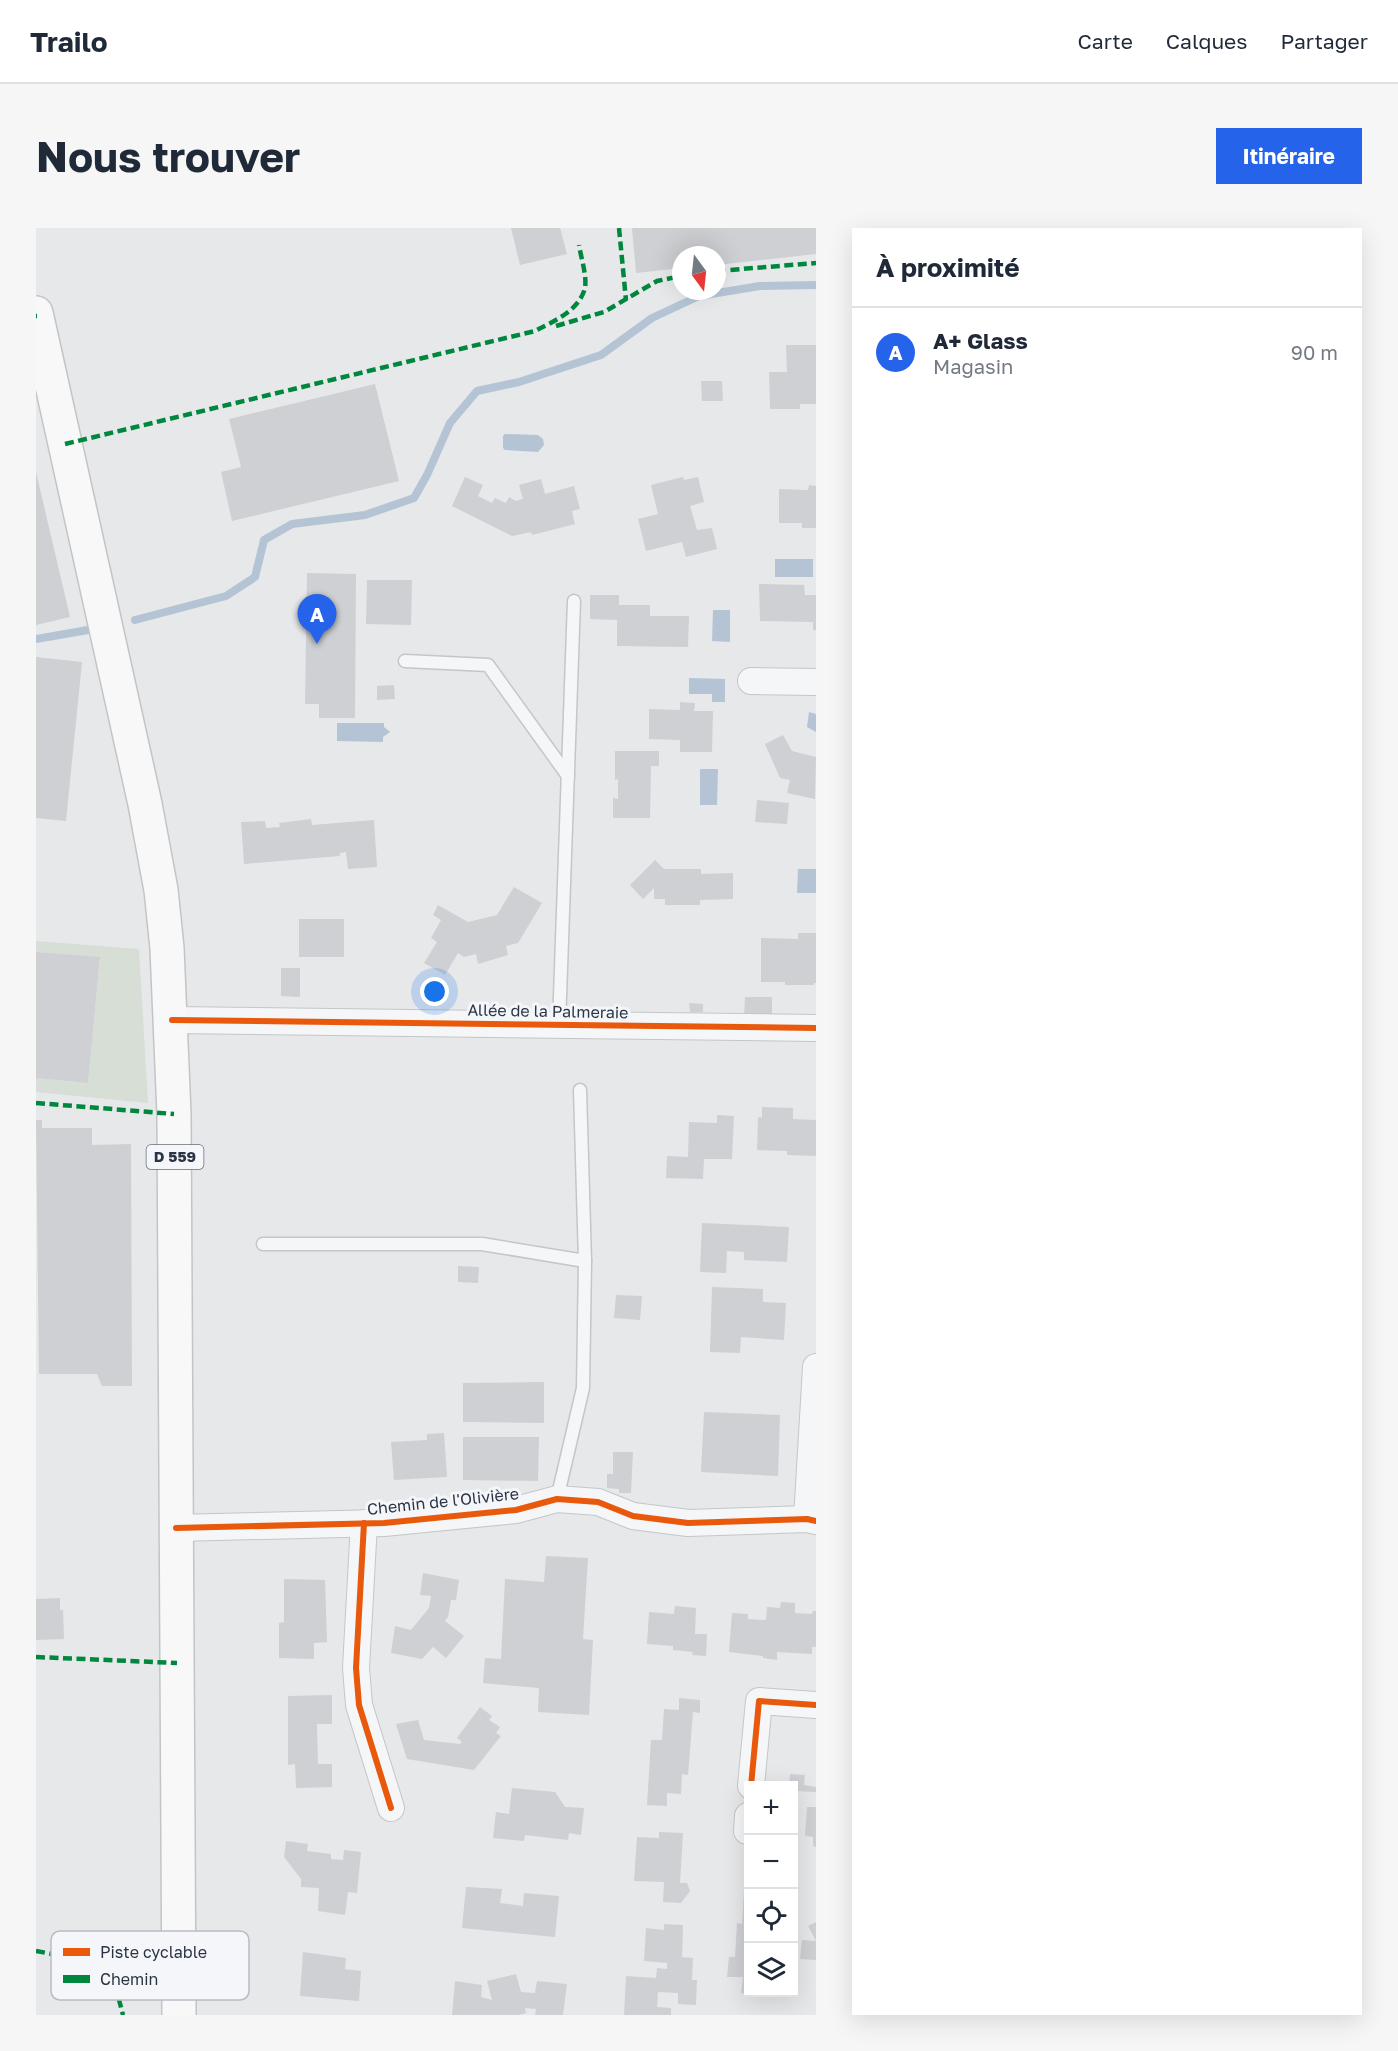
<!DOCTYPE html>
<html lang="fr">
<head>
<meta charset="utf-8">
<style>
	:root { --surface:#fff; --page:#f6f6f7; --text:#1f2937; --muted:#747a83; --line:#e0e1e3; --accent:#2563eb }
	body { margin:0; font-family:"Golos Text",sans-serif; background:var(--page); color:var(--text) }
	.controls { position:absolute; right:18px; bottom:18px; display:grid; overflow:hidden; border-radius:0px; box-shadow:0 6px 24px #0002 }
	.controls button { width:54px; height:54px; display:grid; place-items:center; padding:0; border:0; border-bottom:2px solid var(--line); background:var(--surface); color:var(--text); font:30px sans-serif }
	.compass { position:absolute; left:636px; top:18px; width:54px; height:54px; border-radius:50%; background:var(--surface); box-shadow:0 6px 24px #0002; rotate:165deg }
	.you { position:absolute; left:399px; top:764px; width:21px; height:21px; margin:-15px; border:4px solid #fff; border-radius:50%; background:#1a73e8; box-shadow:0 0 0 9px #1a73e833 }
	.badge { display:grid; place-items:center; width:39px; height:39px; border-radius:50%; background:var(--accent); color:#fff; font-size:20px; font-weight:700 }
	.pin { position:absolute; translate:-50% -50px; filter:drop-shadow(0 2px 3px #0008) }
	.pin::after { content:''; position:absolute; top:32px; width:21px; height:18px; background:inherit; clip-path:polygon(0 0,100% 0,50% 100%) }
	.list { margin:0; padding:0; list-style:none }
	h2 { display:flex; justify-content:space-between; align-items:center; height:78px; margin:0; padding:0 24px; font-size:26px }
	h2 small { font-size:20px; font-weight:400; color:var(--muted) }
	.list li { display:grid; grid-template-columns:39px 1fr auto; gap:18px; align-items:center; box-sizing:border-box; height:90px; padding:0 24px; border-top:2px solid var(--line) }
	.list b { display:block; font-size:22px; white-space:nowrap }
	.list p { margin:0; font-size:20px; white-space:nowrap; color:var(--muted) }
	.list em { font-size:20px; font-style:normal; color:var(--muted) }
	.icon { flex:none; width:33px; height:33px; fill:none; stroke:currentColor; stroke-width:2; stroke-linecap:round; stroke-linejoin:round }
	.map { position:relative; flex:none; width:780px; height:1787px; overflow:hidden; border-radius:0px }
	header { display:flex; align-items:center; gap:36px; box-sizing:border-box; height:84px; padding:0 30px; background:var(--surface); border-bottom:2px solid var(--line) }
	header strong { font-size:28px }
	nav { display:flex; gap:33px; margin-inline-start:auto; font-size:21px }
	.intro { display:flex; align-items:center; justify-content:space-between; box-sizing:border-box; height:144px; padding:0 36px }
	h1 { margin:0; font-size:42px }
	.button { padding:15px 27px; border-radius:0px; background:var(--accent); color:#fff; font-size:21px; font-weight:700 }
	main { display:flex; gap:36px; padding:0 36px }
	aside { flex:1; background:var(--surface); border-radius:0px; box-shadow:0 6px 24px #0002 }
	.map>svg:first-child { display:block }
	.green { fill:#d6ded6 }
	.water { fill:#b4c4d5 }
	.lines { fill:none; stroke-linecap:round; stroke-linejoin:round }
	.stream { stroke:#b4c4d5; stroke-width:8 }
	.building { fill:#ced0d3 }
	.lane-casing { stroke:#c4c6c8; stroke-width:15 }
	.street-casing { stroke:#c4c6c8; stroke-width:28 }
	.primary-casing { stroke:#c2c5c8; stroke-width:36 }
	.lane { stroke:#f5f6f7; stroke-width:12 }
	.street { stroke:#f5f6f7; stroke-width:26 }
	.primary { stroke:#f8f8f8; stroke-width:33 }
	.quiet { stroke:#00873e; stroke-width:4.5; stroke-dasharray:9 4.5; stroke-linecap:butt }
	.cycleway-casing { stroke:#f4f6f9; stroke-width:10 }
	.cycleway { stroke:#e8590c; stroke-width:6 }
	.labels { text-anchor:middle; stroke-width:6; stroke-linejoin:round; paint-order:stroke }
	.shield { fill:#f4f6f9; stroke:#676e7b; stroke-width:1.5 }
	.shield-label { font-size:15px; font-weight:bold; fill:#2b3445 }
	.street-label { font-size:16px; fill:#2b3445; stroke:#f4f6f9 }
	.key { fill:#f4f6f9; stroke:#b8bcc3; stroke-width:1.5 }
	.key-label { font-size:16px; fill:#2b3445 }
</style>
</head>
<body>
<header>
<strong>Trailo</strong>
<nav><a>Carte</a><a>Calques</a><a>Partager</a></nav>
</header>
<div class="intro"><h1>Nous trouver</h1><a class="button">Itinéraire</a></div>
<main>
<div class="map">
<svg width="780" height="1787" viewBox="0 0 780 1787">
	<rect width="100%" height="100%" fill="#e6e8ea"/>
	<polygon class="green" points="0,713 103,721 112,875 0,864 0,850 52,855 64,730 0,724"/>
	<g class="water">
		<polygon points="469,206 502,207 507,211 508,217 502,224 469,222 467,220 467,208"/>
		<rect x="739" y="331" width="38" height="18"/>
		<polygon points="677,382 694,382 694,414 676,413"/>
		<polygon points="653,450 689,451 689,474 676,474 676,466 653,466"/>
		<polygon points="773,484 780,486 780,504 771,499"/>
		<polygon points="301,495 348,495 348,499 354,504 347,509 347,514 301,513"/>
		<polygon points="664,541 682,541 681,577 664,577"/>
		<polygon points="762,641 780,641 780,665 761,665"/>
	</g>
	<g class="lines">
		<g class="stream">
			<polyline points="99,392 190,368 219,349 228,312 256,296 329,287 378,270 391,247 414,195 441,163 483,154 565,127 616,90 663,68 724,58 780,57"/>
			<polyline points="0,411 52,402"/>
		</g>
	</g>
	<g class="building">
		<polygon points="475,0 524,0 531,26 484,37"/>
		<polygon points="596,0 780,0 780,26 681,37 681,27 645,27 645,40 600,45"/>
		<polygon points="750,117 780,117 780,176 764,176 764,181 734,181 733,144 751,144"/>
		<polygon points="665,153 686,153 687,173 666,173"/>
		<polygon points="339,156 363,253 196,293 185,244 205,239 193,191"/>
		<polygon points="0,244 34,389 0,397"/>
		<polygon points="429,249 447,257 442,268 456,275 459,270 470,275 473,269 480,273 487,271 483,257 505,251 509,266 538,258 544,281 536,283 539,296 496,307 495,304 476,308 416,278"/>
		<polygon points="647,249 648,252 662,249 668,274 654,278 661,302 676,300 681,321 650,329 646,314 610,323 602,291 622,286 615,257"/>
		<polygon points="773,257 780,258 780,300 766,300 766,295 743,295 743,261 772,262"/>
		<polygon points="271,345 320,346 319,490 283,490 283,476 269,476"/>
		<polygon points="331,352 376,352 375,397 330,396"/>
		<polygon points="723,356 768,357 769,367 780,367 780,402 777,402 777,394 724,393"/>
		<polygon points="554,367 583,367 583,377 614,377 614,388 653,388 652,419 581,418 581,392 554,391"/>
		<polygon points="0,429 46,434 30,593 0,590"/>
		<polygon points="358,457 359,471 341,472 341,458"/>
		<polygon points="644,474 659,475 658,483 677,483 676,524 644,524 644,512 613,511 613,481 644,482"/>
		<polygon points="747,507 756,523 780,529 779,571 751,565 754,552 744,550 729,516"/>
		<polygon points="579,523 623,523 623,538 615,538 614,590 577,590 577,570 582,571 582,551 579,552"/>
		<polygon points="721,572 753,575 751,596 719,594"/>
		<polygon points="275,591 276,597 338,592 341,639 312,641 310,624 304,625 304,628 208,636 205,594 229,593 230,600 244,599 243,595"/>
		<polygon points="619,632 628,641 665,641 665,646 697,645 697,671 664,672 664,677 629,677 629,671 618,671 618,660 607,671 594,657"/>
		<polygon points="478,659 506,675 482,715 470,718 472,727 442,736 440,726 428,729 422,725 409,747 388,735 401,714 395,710 405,692 397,687 402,677 432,694 461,687"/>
		<rect x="263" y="691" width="45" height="38"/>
		<polygon points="762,705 780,705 780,755 778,755 778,757 749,757 749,754 725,754 725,710 762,711"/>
		<polygon points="0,724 64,729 52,855 0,850"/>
		<polygon points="245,740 264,740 264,769 245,768"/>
		<polygon points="709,769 736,769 736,789 708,789"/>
		<polygon points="653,775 667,776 667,784 654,784"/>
		<polygon points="726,879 757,880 757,891 780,892 780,928 751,927 751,923 721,922 722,889 726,890"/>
		<polygon points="681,887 698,888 696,931 668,931 667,951 630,950 631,928 652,929 653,894 681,895"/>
		<polygon points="0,892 6,892 6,900 56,900 56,917 95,916 96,1158 66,1158 61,1146 3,1146"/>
		<polygon points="666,995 753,999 751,1034 708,1032 708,1024 691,1023 690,1045 664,1044"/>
		<polygon points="422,1038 443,1039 442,1055 422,1054"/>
		<polygon points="676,1059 727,1061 727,1074 750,1075 748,1112 705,1109 704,1125 674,1124"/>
		<polygon points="580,1067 606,1068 604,1092 578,1090"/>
		<polygon points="508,1154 508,1195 427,1194 427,1155"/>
		<polygon points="668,1184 744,1187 742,1248 665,1244"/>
		<polygon points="408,1205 411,1249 358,1252 355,1214 391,1212 391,1206"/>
		<polygon points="427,1209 503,1209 502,1253 427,1252"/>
		<polygon points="577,1224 597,1224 595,1265 583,1265 583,1261 571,1260 571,1246 577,1246"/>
		<polygon points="510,1328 552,1330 547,1411 557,1412 553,1487 502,1484 503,1460 447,1455 449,1430 465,1431 469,1351 508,1354"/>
		<polygon points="387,1345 423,1352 420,1372 415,1372 412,1389 409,1393 428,1408 410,1430 397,1419 386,1431 355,1425 359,1398 375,1402 393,1380 395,1368 384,1367"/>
		<polygon points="248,1351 289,1352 291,1414 278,1415 278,1431 243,1430 243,1395 248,1394"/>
		<polygon points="24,1370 24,1382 27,1382 28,1411 0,1412 0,1371"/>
		<polygon points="745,1374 759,1375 759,1385 776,1386 777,1383 780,1383 780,1419 776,1419 776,1426 741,1424 741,1432 727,1430 727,1428 693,1424 696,1385 712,1386 712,1391 730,1392 731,1379 744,1380"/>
		<polygon points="639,1378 660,1380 659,1406 671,1406 670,1428 656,1427 657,1424 637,1422 637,1418 611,1416 613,1384 638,1386"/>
		<polygon points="296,1467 296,1496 281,1496 282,1536 296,1536 296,1559 260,1560 259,1536 252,1537 252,1468"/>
		<polygon points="643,1470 664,1472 664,1485 657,1484 652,1547 646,1546 645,1566 631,1565 631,1578 611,1577 615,1512 626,1512 628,1481 643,1482"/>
		<polygon points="444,1479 456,1488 453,1492 464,1499 460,1505 465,1508 438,1542 371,1531 360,1496 382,1492 388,1512 424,1516 426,1514 421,1510"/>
		<polygon points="754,1546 769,1547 768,1557 780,1559 780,1564 758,1563 758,1558 753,1558"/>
		<polygon points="476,1560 519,1564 529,1579 548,1580 545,1607 533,1605 532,1612 489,1607 488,1613 457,1610 460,1584 473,1586"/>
		<polygon points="771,1579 780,1579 780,1619 777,1618 777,1609 769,1608"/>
		<polygon points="623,1604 647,1605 644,1655 651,1655 654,1663 645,1675 627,1674 628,1654 598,1653 601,1609 623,1610"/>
		<polygon points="250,1613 272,1616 271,1623 295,1626 295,1631 307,1632 308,1622 325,1624 321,1665 312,1664 309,1687 282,1683 283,1660 265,1659 265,1651 248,1629"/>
		<polygon points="430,1659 466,1661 464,1675 487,1678 488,1665 523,1668 519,1709 426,1700"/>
		<polygon points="708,1661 712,1661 712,1766 705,1765 707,1749 691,1749 693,1729 699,1729 701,1695 706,1696"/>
		<polygon points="780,1694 780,1732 764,1731 766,1712 780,1713 772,1698"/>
		<polygon points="628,1696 647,1697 646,1729 657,1730 656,1752 661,1752 660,1777 642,1776 642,1765 622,1764 621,1779 635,1780 635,1787 588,1787 590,1748 620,1750 621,1740 631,1741 631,1735 608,1733 610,1700 628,1702"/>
		<polygon points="267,1724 310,1730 309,1741 325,1743 323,1773 264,1768"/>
		<polygon points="480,1746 485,1764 499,1765 501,1753 531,1756 527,1787 499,1787 500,1781 489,1780 490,1785 483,1787 416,1787 419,1753 446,1757 445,1769 456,1772 451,1753"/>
	</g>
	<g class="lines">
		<g class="lane-casing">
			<g id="lane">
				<polyline points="369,433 452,437 532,548"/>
				<polyline points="523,797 538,373"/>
				<polyline points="227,1016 446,1016 549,1033"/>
				<polyline points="521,1271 547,1160 549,1033 544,862"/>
			</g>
		</g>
		<g class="street-casing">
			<g id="street">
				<polyline points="715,453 780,454"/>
				<polyline points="136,792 780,800"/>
				<polyline points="771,1291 780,1139"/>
				<polyline points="328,1295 320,1440 323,1477 355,1580"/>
				<polyline points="140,1300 348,1295 480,1282 521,1271 562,1274 597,1288 652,1295 771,1291 780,1293"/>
				<polyline points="715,1558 723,1473 780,1477"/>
				<polyline points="711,1603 712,1588"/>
			</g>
		</g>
		<g class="primary-casing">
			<polyline id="primary" points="0,85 109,576 125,662 131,720 138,886 143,1787"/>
		</g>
		<use href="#lane" class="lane"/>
		<use href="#street" class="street"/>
		<use href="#primary" class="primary"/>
		<g class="quiet">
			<polyline points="583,0 590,72"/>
			<polyline points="681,43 780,35"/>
			<polyline points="0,88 1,88"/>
			<polyline points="520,98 568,84 621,53 645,48"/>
			<path d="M29,216L499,103C518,93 543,83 549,60C551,47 545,30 543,17"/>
			<polyline points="0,875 138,886"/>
			<polyline points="0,1429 141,1435"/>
			<polyline points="0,1723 43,1731 75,1741 87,1787"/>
		</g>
		<g class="cycleway-casing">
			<g id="cycleway">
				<polyline points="136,792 780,800"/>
				<polyline points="328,1295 320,1440 323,1477 355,1580"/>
				<polyline points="140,1300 348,1295 480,1282 521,1271 562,1274 597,1288 652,1295 771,1291 780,1293"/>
				<polyline points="715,1558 723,1473 780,1477"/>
			</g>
		</g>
		<use href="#cycleway" class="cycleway"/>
	</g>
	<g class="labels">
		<rect class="shield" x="110.5" y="917" width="57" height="24" rx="4.5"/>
		<g class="shield-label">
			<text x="139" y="934">D 559</text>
		</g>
		<g class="street-label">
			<text transform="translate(512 783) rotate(1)" y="6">Allée de la Palmeraie</text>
			<text transform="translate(407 1273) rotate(-6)" y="6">Chemin de l'Olivière</text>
		</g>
	</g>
	<rect x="15" y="1703" width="198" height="69" rx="9" class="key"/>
	<rect x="27" y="1720" width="27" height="8" fill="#e8590c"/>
	<rect x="27" y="1747" width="27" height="8" fill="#00873e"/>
	<g class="key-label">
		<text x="64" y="1730">Piste cyclable</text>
		<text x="64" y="1757">Chemin</text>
	</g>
</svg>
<div class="controls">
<button>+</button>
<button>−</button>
<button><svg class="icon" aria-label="locate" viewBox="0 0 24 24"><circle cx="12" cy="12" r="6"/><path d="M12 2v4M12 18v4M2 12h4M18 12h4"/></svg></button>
<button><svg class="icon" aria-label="layers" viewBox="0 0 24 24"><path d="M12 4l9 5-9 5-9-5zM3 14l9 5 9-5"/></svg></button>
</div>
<svg class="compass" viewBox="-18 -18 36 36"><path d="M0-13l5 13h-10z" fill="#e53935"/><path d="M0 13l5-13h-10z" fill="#747a83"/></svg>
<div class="you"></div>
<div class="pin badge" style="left:281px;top:416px">A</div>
</div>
<aside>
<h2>À proximité<small></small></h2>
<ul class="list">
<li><span class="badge">A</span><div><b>A+ Glass</b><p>Magasin</p></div><em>90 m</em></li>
</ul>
</aside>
</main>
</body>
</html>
